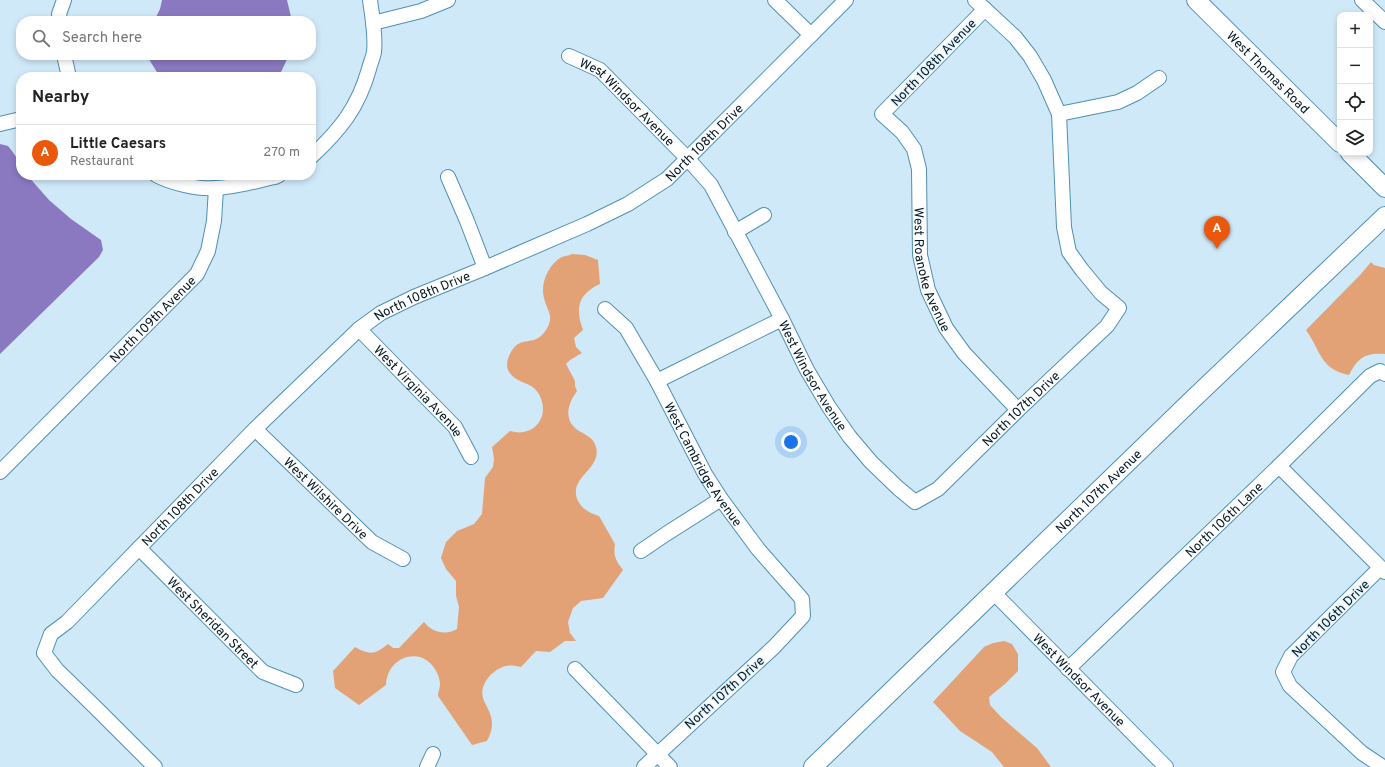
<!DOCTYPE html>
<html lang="en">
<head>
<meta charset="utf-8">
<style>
	:root { --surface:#fff; --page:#f6f6f6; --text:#222; --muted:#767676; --line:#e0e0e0; --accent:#ea580c }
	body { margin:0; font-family:Overpass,sans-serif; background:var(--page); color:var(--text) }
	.controls { position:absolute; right:12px; top:12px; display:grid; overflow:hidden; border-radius:8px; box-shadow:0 2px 6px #0003 }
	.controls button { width:36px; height:36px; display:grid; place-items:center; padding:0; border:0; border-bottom:1px solid var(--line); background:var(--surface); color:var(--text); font:20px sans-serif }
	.you { position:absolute; left:791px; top:442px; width:14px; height:14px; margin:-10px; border:3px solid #fff; border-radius:50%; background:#1a73e8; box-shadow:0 0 0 6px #1a73e833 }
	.badge { display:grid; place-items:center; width:26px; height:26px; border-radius:50%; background:var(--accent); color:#fff; font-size:13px; font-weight:700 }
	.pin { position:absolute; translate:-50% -33px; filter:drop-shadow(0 1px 2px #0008) }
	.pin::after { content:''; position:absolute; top:21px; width:14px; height:12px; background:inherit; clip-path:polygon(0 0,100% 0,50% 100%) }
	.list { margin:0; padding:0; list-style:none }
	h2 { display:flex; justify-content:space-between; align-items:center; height:52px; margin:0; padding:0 16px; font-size:17px }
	h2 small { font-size:13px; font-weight:400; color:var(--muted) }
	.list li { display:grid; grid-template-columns:26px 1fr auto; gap:12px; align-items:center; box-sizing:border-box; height:56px; padding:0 16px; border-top:1px solid var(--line) }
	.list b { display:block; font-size:15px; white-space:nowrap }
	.list p { margin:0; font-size:13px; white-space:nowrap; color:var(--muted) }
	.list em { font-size:13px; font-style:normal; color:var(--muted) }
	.icon { flex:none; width:22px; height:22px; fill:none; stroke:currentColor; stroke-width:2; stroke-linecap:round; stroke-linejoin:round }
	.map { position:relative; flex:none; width:1385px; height:767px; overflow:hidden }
	.search { position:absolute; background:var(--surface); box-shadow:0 2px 6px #0003; left:16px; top:16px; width:300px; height:44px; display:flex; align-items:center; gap:10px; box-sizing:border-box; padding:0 14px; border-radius:16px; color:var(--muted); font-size:15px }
	.panel { position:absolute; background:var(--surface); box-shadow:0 2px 6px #0003; left:16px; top:72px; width:300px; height:108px; border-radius:16px }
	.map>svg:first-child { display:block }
	.green { fill:#e3a176 }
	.water { fill:#8a79c1 }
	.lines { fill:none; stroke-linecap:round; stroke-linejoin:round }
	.minor-casing { stroke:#4f90b3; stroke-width:16 }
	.major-casing { stroke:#4f90b3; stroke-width:20 }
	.minor { stroke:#fff; stroke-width:14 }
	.major { stroke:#fff; stroke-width:18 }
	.labels { text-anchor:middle; stroke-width:3; stroke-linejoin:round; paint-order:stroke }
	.street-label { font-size:13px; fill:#001826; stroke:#e7f4fc }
</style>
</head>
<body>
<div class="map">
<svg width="1385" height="767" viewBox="0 0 1385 767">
	<rect width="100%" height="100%" fill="#d0e9f8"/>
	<g class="green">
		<path d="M572,254L585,255L598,260L600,284C578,294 575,308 583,330L574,338L576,347L582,353L570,360L566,364L575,381V386L577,391C570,401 563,415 574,427C581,434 593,435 596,447C602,470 567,477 578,501C583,510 590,513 599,516L615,544C613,556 616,561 623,570L603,598L581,601L573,608L568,622L570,633L576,641H565L550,652L536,651L521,667C516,666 511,665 506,666C493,669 479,684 483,698C484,702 487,706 488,709C494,721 493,730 487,741L472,745L438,696C438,692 440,688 440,684C440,681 439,678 438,675C426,644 387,654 386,685L359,705L335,688L333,671L355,647C369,655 375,655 388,644L393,648H399L424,622C432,632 445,636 457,629L459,607L456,596V581L446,569L441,558L446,542L457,531L474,524L482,514L485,478L493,467L494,458L492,447L510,431C518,433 523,433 530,430C536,427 540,422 542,416C545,406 541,392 531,386C522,381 509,379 507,366C507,362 508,357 510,354C519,335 531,346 542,335C547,330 551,322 550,316C549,310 545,304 544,298C540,284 548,266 560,258C563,256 568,256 572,254Z"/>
		<path d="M1371,262L1374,265L1385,268V354C1366,352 1357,358 1349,375C1320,369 1321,351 1306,330L1361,274Z"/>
		<polygon points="1004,641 1012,644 1018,654 1018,671 1005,684 989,697 990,705 1001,717 1037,748 1051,767 1004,767 992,752 960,731 933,702 984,647 993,643"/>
	</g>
	<g class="water">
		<polygon points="162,0 287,0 292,21 154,21 160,9"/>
		<polygon points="147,55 289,55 281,72 276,77 160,77 150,61"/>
		<path d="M0,144L8,146C16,156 21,162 21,175H27L49,200L71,219L101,240L103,250L99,257L0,354Z"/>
	</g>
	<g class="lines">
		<g class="minor-casing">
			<g id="minor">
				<polyline points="775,0 811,35"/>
				<polyline points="1362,0 1385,22"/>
				<path id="s1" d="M985,9L882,114L902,132L914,149L919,169L920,255L928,290L946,328L964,353L1018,410"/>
				<polyline points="60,21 59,14 64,0"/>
				<polyline points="373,23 421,11 448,0"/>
				<polyline points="64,55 69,77"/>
				<path id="s2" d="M569,56L600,70L688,159L711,185L782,319L807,370L829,407L849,436L871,462L898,488L915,502L938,489L1018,410L1107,326L1119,308L1101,293L1082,270L1069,252L1064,227L1059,114L1044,80L1030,56L1015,37L975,0"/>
				<polyline points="1059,114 1118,102 1137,93 1159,78"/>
				<polyline points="0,124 21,119"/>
				<path d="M311,157C340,130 358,108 369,69C370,64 373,58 374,52C376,35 372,16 370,0"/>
				<path d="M156,175C171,183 199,190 216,188C236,187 256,181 275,177L279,175"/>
				<polyline points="448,177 467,221 485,268"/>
				<polyline points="735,232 764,215"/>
				<path id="s3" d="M605,309L626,328L657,381L705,474L721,499L758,549L802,599L803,616L774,647L644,767"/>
				<path id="s4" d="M359,329L455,427L471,457"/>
				<polyline points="657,381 782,319"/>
				<path id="s5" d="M255,429L372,542L403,559"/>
				<polyline points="1279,466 1385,572"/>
				<path id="s6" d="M0,472L197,274L208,251L214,221L216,188"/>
				<path id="s7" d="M139,548L263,672L296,685"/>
				<polyline points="641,551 666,534 721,499"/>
				<polyline points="1380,568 1291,656 1283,672 1290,686 1362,753 1383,767"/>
				<path id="s8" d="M993,592L1166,767"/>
				<polyline points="575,669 670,767"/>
				<path id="s9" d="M1068,669L1279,466L1370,376L1380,371L1385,374"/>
				<path id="s10" d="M155,767L97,709L57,670L44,653L51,634L67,622L255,429L359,329L381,313L414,297L485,268L587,224L628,204L667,179L846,0"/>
				<polyline points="427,767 433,754"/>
			</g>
		</g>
		<g class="major-casing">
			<g id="major">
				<path id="s11" d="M1196,0L1340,143"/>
				<polyline points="1350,153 1385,188"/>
				<path id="s12" d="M813,767L1192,400L1385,216"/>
			</g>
		</g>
		<use href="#minor" class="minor"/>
		<use href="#major" class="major"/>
	</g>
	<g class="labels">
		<g class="street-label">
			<text transform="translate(933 62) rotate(-46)" y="5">North 108th Avenue</text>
			<text dy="5" stroke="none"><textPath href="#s11" startOffset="102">West Thomas Road</textPath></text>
			<text dy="5" stroke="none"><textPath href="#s2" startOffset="75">West Windsor Avenue</textPath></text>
			<text dy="5" stroke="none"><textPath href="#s10" startOffset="1009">North 108th Drive</textPath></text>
			<text dy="5" stroke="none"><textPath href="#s1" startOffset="318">West Roanoke Avenue</textPath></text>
			<text dy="5" stroke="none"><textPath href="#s10" startOffset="685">North 108th Drive</textPath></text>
			<text dy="5" stroke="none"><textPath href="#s6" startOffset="216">North 109th Avenue</textPath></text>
			<text dy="5" stroke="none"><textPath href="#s2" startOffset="410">West Windsor Avenue</textPath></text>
			<text dy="5" stroke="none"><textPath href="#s4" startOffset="86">West Virginia Avenue</textPath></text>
			<text dy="5" stroke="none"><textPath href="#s2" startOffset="716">North 107th Drive</textPath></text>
			<text dy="5" stroke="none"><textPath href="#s3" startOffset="185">West Cambridge Avenue</textPath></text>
			<text dy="5" stroke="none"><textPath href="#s12" startOffset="397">North 107th Avenue</textPath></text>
			<text dy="5" stroke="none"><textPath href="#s5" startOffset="99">West Wilshire Drive</textPath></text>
			<text dy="5" stroke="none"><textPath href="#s10" startOffset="361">North 108th Drive</textPath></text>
			<text dy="5" stroke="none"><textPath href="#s9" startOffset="216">North 106th Lane</textPath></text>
			<text transform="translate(1330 618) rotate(-45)" y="5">North 106th Drive</text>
			<text dy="5" stroke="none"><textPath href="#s7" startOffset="105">West Sheridan Street</textPath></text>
			<text dy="5" stroke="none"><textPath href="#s8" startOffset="123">West Windsor Avenue</textPath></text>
			<text transform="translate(724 692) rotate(-42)" y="5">North 107th Drive</text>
		</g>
	</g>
</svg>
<div class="controls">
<button>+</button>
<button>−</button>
<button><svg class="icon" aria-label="locate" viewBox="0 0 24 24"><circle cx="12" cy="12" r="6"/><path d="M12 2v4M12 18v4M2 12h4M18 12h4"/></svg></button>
<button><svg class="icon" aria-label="layers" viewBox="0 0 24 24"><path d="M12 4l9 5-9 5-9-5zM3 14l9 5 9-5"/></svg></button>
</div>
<div class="you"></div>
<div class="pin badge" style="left:1217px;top:249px">A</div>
<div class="search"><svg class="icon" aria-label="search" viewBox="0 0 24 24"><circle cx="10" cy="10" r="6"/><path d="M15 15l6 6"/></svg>Search here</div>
<section class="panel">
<h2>Nearby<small></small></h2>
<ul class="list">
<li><span class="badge">A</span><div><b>Little Caesars</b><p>Restaurant</p></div><em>270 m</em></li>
</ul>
</section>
</div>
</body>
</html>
